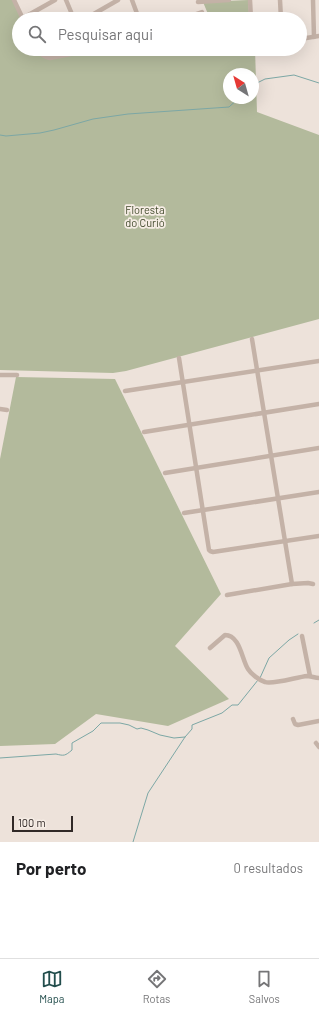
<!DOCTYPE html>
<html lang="pt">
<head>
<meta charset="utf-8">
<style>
	:root { --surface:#fff; --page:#f6f6f6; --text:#202124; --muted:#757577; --line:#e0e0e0; --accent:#224d4c }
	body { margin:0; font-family:Barlow,sans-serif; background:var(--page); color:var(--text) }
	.compass { position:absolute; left:223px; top:68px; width:36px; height:36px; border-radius:50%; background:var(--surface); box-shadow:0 4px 16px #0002; rotate:323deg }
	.scale { position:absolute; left:12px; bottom:10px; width:61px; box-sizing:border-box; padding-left:4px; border:2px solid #312927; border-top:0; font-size:11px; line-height:14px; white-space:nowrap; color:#312927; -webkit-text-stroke:3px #f6ede5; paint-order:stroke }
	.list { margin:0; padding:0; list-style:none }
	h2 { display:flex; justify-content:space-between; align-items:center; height:52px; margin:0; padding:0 16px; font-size:17px }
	h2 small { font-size:13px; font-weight:400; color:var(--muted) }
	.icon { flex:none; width:22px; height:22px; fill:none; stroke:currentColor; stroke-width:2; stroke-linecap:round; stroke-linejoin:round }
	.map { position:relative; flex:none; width:319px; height:842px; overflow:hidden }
	.search { position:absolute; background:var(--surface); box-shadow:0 4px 16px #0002; left:12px; right:12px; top:12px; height:44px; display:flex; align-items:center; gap:10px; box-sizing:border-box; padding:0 14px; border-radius:22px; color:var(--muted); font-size:15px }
	.sheet { height:116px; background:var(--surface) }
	nav { display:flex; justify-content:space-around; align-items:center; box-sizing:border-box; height:56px; border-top:1px solid var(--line); background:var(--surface); font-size:11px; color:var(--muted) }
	nav a { display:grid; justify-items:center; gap:2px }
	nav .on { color:var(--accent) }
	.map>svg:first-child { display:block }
	.green { fill:#b3ba9c; fill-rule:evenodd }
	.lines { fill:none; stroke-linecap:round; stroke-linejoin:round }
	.stream { stroke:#7ca7a5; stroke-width:1 }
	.minor { stroke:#c4b2a7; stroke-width:4.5 }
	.labels { text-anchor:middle; stroke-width:3.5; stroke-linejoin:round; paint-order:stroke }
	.park-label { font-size:11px; fill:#444c2e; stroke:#f6ede5 }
</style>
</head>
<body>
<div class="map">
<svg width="319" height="842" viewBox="0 0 319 842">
	<rect width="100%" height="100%" fill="#ede2da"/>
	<g class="green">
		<path d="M0,0H14L24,19H19V49H40L46,59L97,49H255L257,112L319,135V319L126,371L113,373L0,370ZM229,74H253V98H229Z"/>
		<polygon points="248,0 249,13 208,14 203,2"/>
		<polygon points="16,377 115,379 221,594 175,646 229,699 168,726 96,714 55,744 0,746 0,459"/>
	</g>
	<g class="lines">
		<g class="stream">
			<polyline points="253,85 265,79 294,75 319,83"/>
			<polyline points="0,135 6,136 40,133 54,130 93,119 128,114 229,107 239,98"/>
			<polyline points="314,623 319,620"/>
			<polyline points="260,678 269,658 289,640 298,634"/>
			<path d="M0,758L56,754C64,756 65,756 72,750V743L93,731L101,723H120L129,725L137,729L141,728L148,730L160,735L174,738L185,737"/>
			<polyline points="133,842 148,793 185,737 192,729 192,725 222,713 232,705 238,705 258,680"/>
		</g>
		<g class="minor">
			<polyline points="14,0 23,19"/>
			<polyline points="66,0 74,19"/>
			<polyline points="132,0 139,19"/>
			<polyline points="250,0 251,19"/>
			<polyline points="280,0 281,19"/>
			<polyline points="313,0 314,37"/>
			<polyline points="198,2 229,0"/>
			<polyline points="204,17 251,15"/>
			<polyline points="23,18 55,0"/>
			<polyline points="85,19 118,0"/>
			<polyline points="182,19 202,12"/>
			<polyline points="300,39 319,36"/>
			<path d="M38,49C40,54 44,57 50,58L96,49"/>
			<polyline points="167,49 177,50 207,49"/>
			<polyline points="252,339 292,584"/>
			<polyline points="179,358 209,550 210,551 213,552 319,536"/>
			<polyline points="0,375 17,375"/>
			<polyline points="125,391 319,361"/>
			<polyline points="0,409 7,410"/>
			<polyline points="144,432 319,404"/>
			<polyline points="165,473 319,448"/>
			<polyline points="184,513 319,492"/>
			<polyline points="227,595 292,584 308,583 313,584"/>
			<polyline points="302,636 310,676"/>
			<path d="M210,648L225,635C240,635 242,660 248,669C251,674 259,680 265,682C272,685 297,677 307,676C311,676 315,678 319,678"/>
			<polyline points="293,719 295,724 298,725 319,721"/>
			<polyline points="316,743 319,747"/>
		</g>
	</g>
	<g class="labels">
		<g class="park-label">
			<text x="145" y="214">Floresta<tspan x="145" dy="13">do Curió</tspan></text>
		</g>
	</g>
</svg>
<svg class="compass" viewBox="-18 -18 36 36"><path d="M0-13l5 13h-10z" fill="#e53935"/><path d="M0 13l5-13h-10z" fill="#757577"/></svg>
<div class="scale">100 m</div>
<div class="search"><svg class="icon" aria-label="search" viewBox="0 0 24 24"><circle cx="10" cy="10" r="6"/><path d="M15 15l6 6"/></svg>Pesquisar aqui</div>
</div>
<section class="sheet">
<h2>Por perto<small>0 resultados</small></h2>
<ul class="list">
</ul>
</section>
<nav>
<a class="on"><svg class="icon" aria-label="map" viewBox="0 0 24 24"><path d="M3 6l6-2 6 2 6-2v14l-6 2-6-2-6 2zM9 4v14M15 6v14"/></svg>Mapa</a>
<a><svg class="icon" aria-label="directions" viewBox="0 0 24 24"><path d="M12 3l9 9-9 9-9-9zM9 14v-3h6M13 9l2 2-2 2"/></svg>Rotas</a>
<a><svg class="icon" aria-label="saved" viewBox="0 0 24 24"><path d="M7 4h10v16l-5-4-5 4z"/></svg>Salvos</a>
</nav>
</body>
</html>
